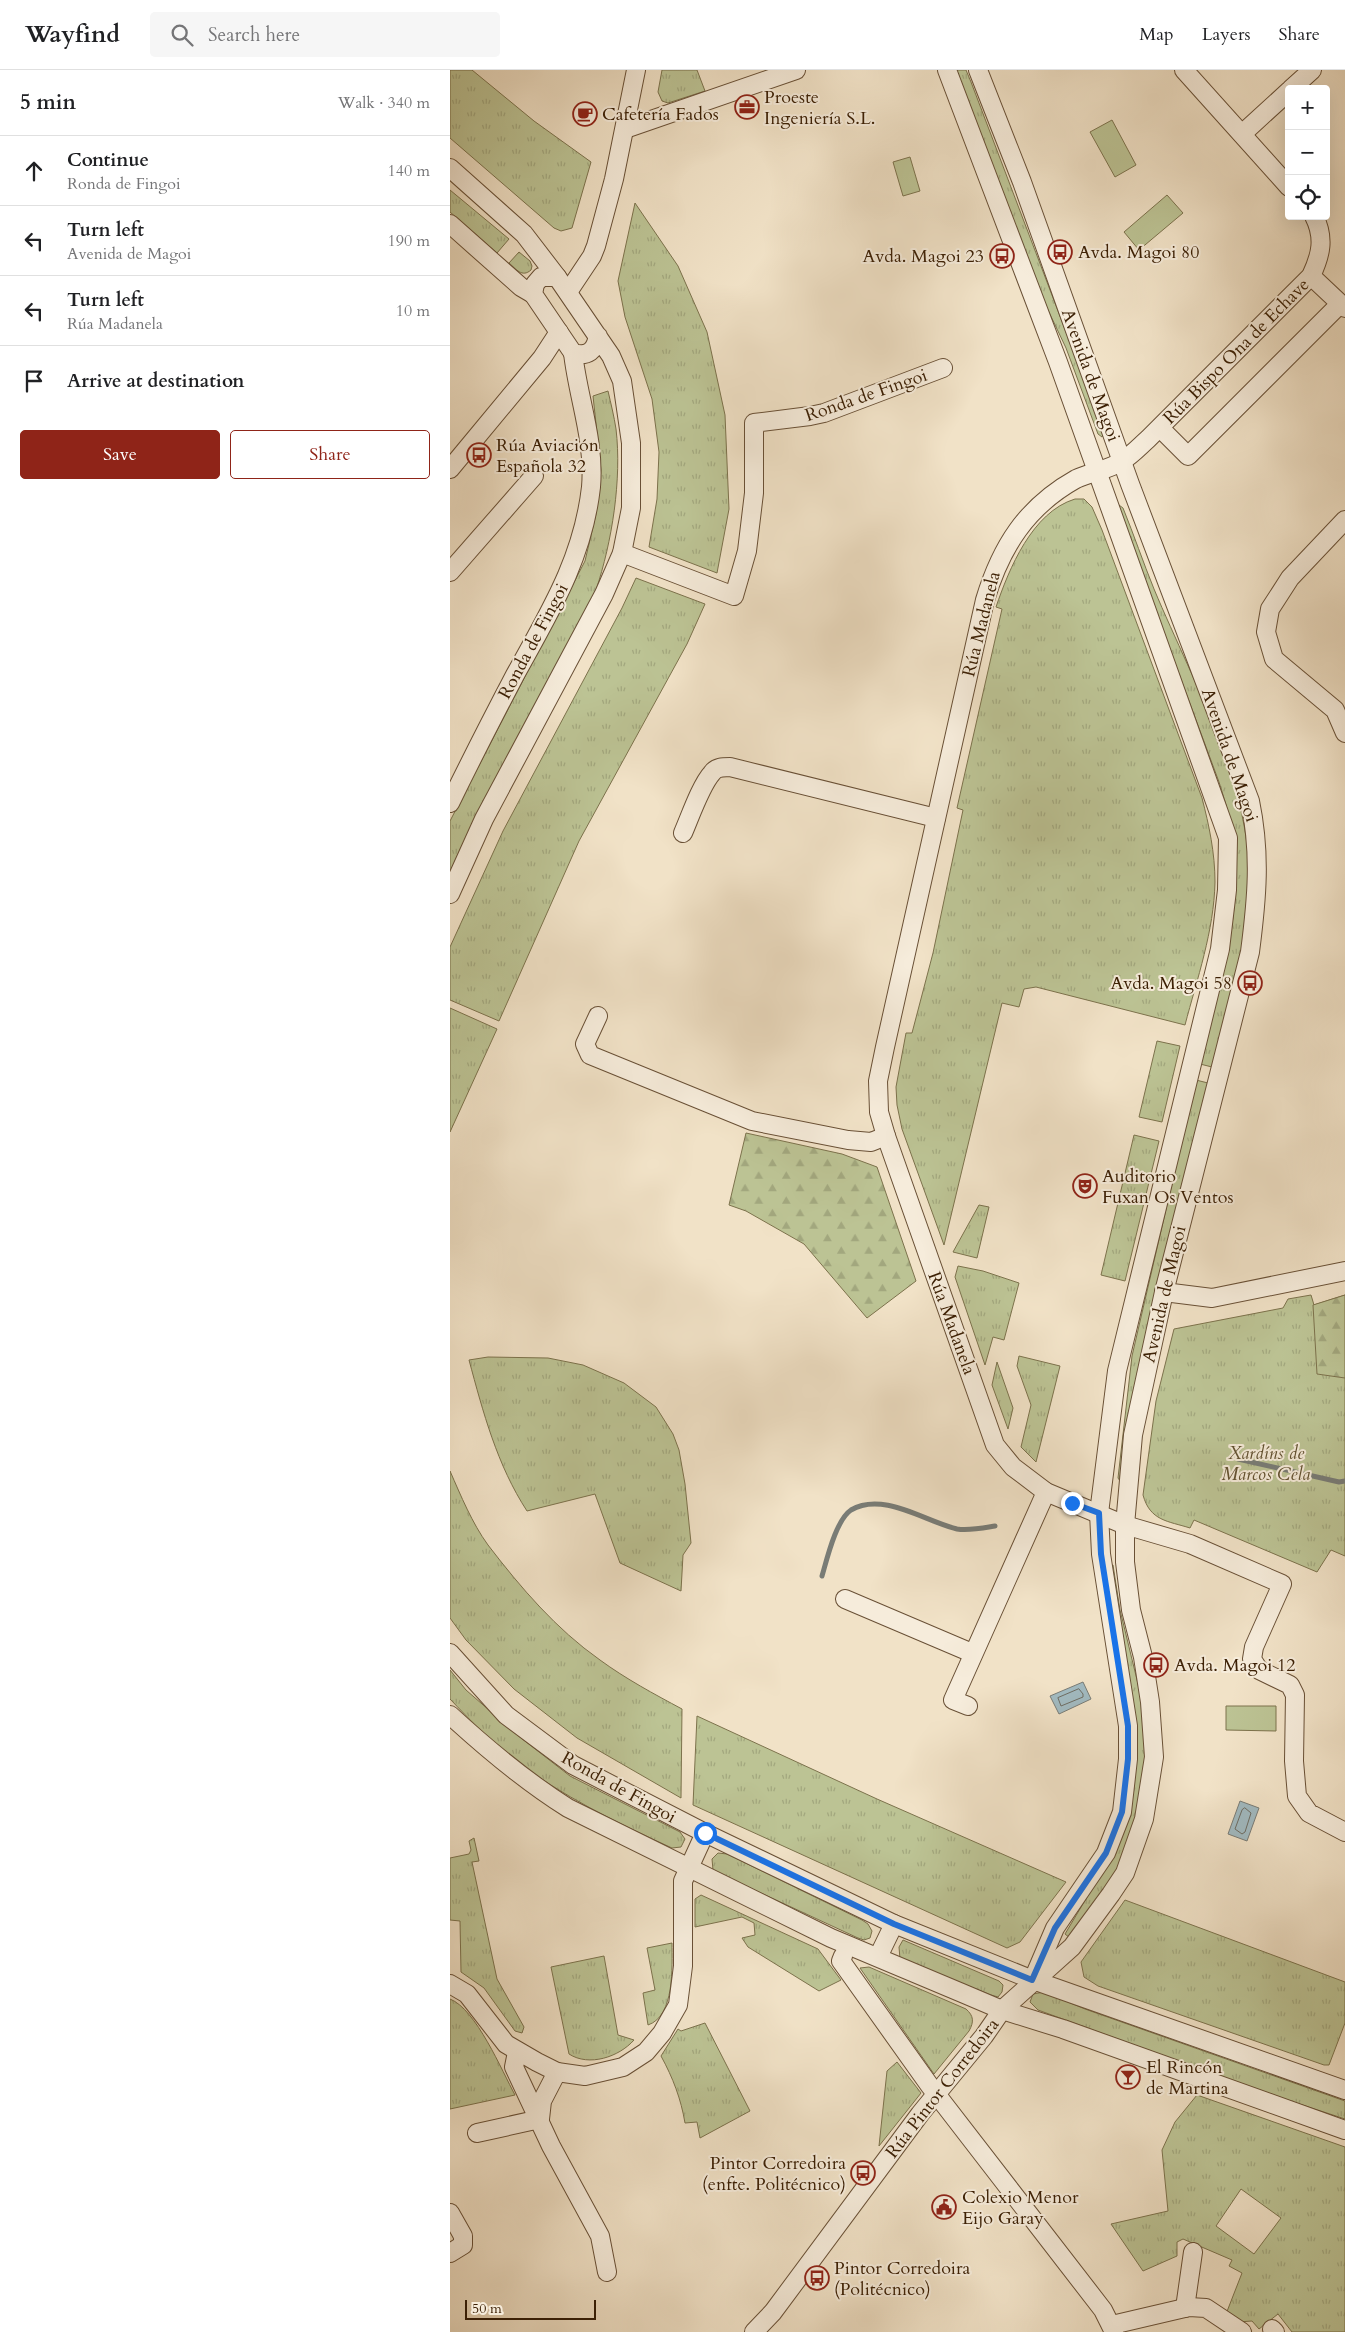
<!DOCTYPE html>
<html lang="en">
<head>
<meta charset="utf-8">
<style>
	:root { --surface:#fff; --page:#f6f6f6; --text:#202124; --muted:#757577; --line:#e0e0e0; --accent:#8f2418 }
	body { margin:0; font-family:Cardo,serif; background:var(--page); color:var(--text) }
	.controls { position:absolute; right:15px; top:15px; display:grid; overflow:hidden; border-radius:5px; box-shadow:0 5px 20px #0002 }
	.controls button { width:45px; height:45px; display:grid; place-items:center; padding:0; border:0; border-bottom:1px solid var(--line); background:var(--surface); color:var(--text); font:25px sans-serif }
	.scale { position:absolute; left:15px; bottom:12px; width:131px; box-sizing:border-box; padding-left:5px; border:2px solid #3c2005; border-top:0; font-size:14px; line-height:18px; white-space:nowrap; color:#3c2005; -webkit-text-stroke:4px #f6ecdb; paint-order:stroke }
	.stop { position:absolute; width:15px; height:15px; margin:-11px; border:4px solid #1a73e8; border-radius:50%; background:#fff }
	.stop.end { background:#1a73e8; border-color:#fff; box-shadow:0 1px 5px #0008 }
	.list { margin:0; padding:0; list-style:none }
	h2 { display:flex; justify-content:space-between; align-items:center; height:65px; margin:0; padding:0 20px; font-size:21px }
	h2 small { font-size:16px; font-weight:400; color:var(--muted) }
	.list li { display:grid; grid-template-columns:32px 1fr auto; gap:15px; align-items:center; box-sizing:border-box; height:70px; padding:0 20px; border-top:1px solid var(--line) }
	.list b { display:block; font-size:19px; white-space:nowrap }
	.list p { margin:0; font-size:16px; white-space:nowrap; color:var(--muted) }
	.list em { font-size:16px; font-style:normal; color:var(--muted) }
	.actions { display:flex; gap:10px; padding:15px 20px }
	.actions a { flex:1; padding:11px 0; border:1px solid var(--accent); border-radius:5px; text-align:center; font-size:18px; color:var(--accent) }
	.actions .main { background:var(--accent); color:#fff }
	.icon { flex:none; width:28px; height:28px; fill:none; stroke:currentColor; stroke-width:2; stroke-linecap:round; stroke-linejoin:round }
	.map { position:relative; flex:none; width:895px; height:2262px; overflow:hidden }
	header { display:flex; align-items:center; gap:30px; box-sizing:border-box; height:70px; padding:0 25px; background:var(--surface); border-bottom:1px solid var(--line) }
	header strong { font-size:24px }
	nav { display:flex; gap:28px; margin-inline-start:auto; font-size:18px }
	.search { width:350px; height:45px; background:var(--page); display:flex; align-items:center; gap:12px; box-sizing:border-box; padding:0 18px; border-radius:5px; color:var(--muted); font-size:19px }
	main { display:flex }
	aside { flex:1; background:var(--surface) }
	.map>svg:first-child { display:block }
	.grass { fill:url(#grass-tufts); stroke:#7c724c; fill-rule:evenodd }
	.forest { fill:url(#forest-firs); stroke:#7c724c }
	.garden { fill:#bcc394; stroke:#7c724c }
	.water { fill:#a1bac1; stroke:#797c76 }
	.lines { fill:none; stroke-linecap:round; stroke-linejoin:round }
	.shore { stroke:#6e6d63; stroke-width:1 }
	.stream { stroke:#797c76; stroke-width:5 }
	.minor-casing { stroke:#695036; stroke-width:20 }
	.minor { stroke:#f6ecdb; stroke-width:18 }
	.route { stroke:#1a73e8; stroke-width:6 }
	.labels { text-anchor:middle; stroke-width:4; stroke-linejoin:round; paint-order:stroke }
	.poi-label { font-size:18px; fill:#3c2005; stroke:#f6ecdb; text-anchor:start }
	.street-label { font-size:18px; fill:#3c2005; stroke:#f6ecdb }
	.park-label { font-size:18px; font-style:italic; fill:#625130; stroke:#f6ecdb }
</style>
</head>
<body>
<header>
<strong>Wayfind</strong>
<div class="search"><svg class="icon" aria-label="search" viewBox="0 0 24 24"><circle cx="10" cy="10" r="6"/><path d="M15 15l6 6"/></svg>Search here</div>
<nav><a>Map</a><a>Layers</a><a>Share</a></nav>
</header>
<main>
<aside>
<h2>5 min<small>Walk · 340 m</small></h2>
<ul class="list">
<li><svg class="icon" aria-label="ahead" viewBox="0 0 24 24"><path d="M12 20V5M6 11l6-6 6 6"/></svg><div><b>Continue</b><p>Ronda de Fingoi</p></div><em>140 m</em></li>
<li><svg class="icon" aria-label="left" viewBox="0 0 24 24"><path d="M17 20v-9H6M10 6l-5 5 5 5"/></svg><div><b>Turn left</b><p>Avenida de Magoi</p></div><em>190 m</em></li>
<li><svg class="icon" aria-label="left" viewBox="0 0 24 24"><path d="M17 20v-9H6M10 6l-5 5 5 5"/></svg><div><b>Turn left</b><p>Rúa Madanela</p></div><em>10 m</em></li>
<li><svg class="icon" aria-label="arrive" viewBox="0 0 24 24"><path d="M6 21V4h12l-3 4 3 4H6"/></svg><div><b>Arrive at destination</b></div></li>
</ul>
<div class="actions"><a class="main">Save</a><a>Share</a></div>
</aside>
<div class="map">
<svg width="895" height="2262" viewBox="0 0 895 2262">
	<defs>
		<pattern id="grass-tufts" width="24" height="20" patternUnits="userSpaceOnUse" patternTransform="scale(1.25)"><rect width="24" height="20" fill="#bcc394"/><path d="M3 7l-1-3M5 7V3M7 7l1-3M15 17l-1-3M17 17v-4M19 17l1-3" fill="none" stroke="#a2a77e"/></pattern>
		<pattern id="forest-firs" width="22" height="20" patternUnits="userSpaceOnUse" patternTransform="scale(1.25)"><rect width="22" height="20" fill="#bcc394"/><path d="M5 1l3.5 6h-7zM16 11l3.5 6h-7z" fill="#a2a77e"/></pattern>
	</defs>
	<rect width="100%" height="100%" fill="#f1e2c7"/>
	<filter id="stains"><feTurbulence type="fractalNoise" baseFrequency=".004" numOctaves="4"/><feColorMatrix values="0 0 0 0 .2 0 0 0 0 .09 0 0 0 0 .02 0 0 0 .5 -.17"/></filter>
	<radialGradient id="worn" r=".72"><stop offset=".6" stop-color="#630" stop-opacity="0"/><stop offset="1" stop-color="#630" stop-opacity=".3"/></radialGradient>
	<g class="grass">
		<polygon points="0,0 22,0 84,51 141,92 122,158 111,161 104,158 0,68"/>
		<polygon points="212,0 247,0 255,21 218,33 212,31 208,22"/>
		<polygon points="503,0 516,0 521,12 654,362 652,367 648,364 616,278 579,200"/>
		<polygon points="0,120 59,169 47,183 0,142"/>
		<polygon points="185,133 228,196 257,262 275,345 279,439 267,503 199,477 207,429 209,382 202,329 175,247 168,211"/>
		<path d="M69,182L80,191L82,196L81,200C72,208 66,199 59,193Z"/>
		<path d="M158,321C161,334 164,346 166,359C172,409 162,472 146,520L0,806V751L135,491L146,444L151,400L143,326Z"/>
		<path d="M625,429H634L642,437L652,460L752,728C759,755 765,783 765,812C764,861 747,909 735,955L586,917L574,919L569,937L552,933L494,1175L452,1059L447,1035L446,1017L456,963H462L483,883L513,740L507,738L552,539L546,537C559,499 582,442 625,429Z"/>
		<path d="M669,435L673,438C684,465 693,492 704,519C745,617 810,729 798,838C793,892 775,945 762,997L750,994C767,924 791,852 785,779C783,757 776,734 769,712L670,445Z"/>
		<polygon points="186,508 255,534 237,574 129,771 49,951 0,930 0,877 53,761 172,538"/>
		<polygon points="0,938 47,959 0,1062"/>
		<polygon points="707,971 730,976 712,1052 689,1047"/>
		<polygon points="746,1010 758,1013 670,1411 668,1408 682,1286"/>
		<polygon points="684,1065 709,1071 675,1211 651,1205"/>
		<polygon points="529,1135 539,1137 527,1188 503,1182"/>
		<polygon points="508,1196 533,1201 569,1213 554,1270 543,1267 535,1295 505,1207"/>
		<path d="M861,1225L864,1235L895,1225V1486L881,1480L867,1502L744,1450L740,1458C718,1451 700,1451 693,1425L706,1331L724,1259L833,1238L838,1229Z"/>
		<polygon points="569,1286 610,1296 586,1392 571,1377 581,1335 567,1296"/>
		<path d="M38,1287L98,1288L133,1295L174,1313L206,1337L223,1364L229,1380L235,1414L241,1473L233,1485L231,1521L170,1493L145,1424L77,1441C47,1395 33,1342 19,1290Z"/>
		<polygon points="547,1292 563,1338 558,1359 542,1315"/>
		<path d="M0,1401C11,1426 22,1453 38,1475C71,1518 106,1559 150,1590C176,1609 204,1624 232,1639L231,1728L127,1668L64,1619L16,1570L0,1548Z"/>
		<polygon points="663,1495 670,1540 697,1651 696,1718 673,1787 661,1811 620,1868 615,1864 655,1797 681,1724 659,1496"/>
		<path d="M0,1600L16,1620L71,1668L120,1706L230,1762L235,1769L231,1777L222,1778C167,1753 112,1726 63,1689C41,1672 19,1649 0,1629Z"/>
		<polygon points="247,1646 427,1729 616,1812 570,1872 557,1878 243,1735"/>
		<polygon points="24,1768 29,1791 22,1792 47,1909 74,1957 72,1963 65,1961 34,1918 11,1902 10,1851 0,1850 0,1788 19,1784 21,1780 19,1771"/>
		<polygon points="268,1783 277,1784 412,1850 418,1854 422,1861 420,1868 414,1870 408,1868 272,1805 263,1800 262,1789"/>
		<polygon points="251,1825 368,1879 391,1910 369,1921 298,1877 292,1868 305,1865 304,1853 292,1847 245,1857 245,1829"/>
		<polygon points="675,1830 895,1912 895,1953 879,1995 874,1995 648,1916 634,1907 631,1892"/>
		<polygon points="453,1870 549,1911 553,1915 552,1922 548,1927 541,1925 450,1889 449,1877"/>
		<path d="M222,1873C222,1896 225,1946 198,1955L193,1923L205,1920L197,1878Z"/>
		<path d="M154,1886L168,1965L184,1970C169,1987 139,1997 119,1984L101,1897Z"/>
		<path d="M419,1897L516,1939C524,1946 524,1952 519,1961L484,2004L410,1898Z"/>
		<polygon points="594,1922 635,1939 895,2031 895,2049 816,2023 588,1940 580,1932 583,1924"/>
		<path d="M0,1929C26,1939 52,2001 65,2025L0,2039Z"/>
		<path d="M255,1953L300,2041L250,2068L247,2052L235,2053C231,2029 223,2008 211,1986L228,1959L231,1961Z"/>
		<polygon points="447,1992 471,2023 429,2076 437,2001"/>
		<path d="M747,2025L895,2077V2262H842L828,2244L809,2259L802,2251L788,2252L776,2244L792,2203L779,2196L782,2190L733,2169L727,2172V2186L693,2201L661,2154L718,2141L712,2080L725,2052ZM791,2119L831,2148L804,2184L766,2156Z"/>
	</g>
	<g class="forest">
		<polygon points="296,1063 392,1084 427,1097 466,1211 417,1248 354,1174 296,1141 279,1135"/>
		<polygon points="895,1225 895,1308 867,1304 863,1235"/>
	</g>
	<g class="garden">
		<polygon points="662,50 686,95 665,107 640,62"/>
		<polygon points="460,87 470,121 453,126 443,92"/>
		<polygon points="717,125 733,143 689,180 674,162"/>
		<polygon points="776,1636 826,1636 826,1661 776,1660"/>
	</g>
	<g class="water">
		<polygon points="633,1612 641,1629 609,1644 600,1626"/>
		<polygon points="790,1731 809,1738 797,1771 778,1764"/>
	</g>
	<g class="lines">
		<g class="shore">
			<polygon points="629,1619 633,1624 633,1627 611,1636 608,1628"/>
			<polygon points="795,1738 801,1743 795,1762 792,1764 785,1759 792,1740"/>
		</g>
		<g class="stream">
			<polyline points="788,1389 889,1412 895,1411"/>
			<path d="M372,1506C377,1489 386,1450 401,1440C433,1421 476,1452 507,1459C519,1461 533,1458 545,1456"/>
		</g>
		<g class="minor-casing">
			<g id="minor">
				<polyline points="497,0 608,292 778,768 777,820 770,879 667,1301 649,1443 651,1484 678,1656 678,1689 672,1742 656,1783 605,1858 584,1907"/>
				<polyline points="734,0 839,117"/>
				<polyline points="841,19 862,0"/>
				<polyline points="175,59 346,0"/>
				<polyline points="792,64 839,21"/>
				<polyline points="0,98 74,164 107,207"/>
				<path d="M864,146C875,168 871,185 861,206L698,369C690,376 682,385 672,391C659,400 641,402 626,409C576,437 551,477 535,530L435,977L428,1011L429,1042L436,1066L545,1375L563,1397L596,1422L675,1455L740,1474L832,1514L804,1577L802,1589L809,1600L840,1615L845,1625L844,1691L847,1726L859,1743L895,1762"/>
				<polyline points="0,154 71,217 83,224"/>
				<polyline points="861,206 895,238"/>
				<polyline points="118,222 142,186 146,176 164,109 186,0"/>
				<polyline points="710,358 738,386 890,234"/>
				<polyline points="0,399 92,288 109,262"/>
				<polyline points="895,450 840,508 820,539 816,562 824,589 885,640 895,663"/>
				<polyline points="172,483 284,526 297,481 304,423 304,353 360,346 374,343 493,298"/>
				<polyline points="0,502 84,406"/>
				<path d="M0,733C21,690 43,647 65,605C99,543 133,489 141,417C145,370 128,328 123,283"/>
				<path d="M233,763C240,747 251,715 262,703C266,697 273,697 280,697L486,748"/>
				<path d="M0,824L34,749L154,524L172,483L181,438V373L172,311L161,286L107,207H91L85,214L83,224L123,283C138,287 145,281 148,266"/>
				<polyline points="148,946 135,974 140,985 302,1051 398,1070 421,1072 436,1066"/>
				<polyline points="714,1222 762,1228 895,1201"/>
				<polyline points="395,1529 522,1583"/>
				<polyline points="0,1583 56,1645 123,1695 255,1763 444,1854 583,1910 895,2020"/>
				<polyline points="518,1636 503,1630 596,1422"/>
				<path d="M0,1645C37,1679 75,1711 118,1738L381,1868L512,1923L552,1940L613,1959L895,2060"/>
				<polyline points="393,1886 391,1891 480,2016 653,2240 664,2262"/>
				<polyline points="428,1887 444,1854"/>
				<polyline points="0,1914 17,1924 56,1974 87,1992 107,2002 135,2006 173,1997 196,1982 212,1963 228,1935 233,1896 233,1811 255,1763"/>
				<polyline points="67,1982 64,1997 101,2076 150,2166 157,2202"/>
				<polyline points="90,2049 92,2031 107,2002"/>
				<polyline points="27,2063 90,2049"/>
				<polyline points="0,2143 13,2166 13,2175 0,2183"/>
				<polyline points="735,2238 743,2182"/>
				<polyline points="662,2255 739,2237 756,2238 792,2262"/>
				<polyline points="822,2259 825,2262"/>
				<path d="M304,2262L323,2242L470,2044L534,1966L552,1940L622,1877L661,1824L675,1803L694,1749L704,1687L700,1632L693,1587L681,1540L675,1492V1455L683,1365L714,1222L800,882C807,828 811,784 800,731L680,414L572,112L528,0"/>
			</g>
		</g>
		<use href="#minor" class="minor"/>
	</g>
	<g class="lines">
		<polyline class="route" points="255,1763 444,1854 582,1910 605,1858 656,1783 672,1742 678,1689 678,1656 651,1484 649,1443 622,1433"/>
	</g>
	<defs>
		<g id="office-ring" transform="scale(1.25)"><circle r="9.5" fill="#f6ecdb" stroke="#8f2418" stroke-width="1.5"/><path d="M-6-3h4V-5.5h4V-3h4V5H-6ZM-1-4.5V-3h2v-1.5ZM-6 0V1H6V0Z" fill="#8f2418"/></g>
		<g id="cafe-ring" transform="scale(1.25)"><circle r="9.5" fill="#f6ecdb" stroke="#8f2418" stroke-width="1.5"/><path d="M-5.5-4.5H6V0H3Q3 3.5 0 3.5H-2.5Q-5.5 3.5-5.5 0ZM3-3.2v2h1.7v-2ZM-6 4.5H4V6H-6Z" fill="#8f2418"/></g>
		<g id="bus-ring" transform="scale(1.25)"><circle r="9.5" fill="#f6ecdb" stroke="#8f2418" stroke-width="1.5"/><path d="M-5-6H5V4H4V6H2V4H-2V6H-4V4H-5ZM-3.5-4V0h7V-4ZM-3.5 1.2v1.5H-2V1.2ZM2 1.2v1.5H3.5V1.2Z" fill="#8f2418"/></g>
		<g id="theatre-ring" transform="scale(1.25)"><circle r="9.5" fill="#f6ecdb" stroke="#8f2418" stroke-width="1.5"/><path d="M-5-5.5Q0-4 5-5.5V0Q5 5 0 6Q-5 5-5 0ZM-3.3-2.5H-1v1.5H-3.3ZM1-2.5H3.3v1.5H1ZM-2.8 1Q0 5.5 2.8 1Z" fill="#8f2418"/></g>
		<g id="bar-ring" transform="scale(1.25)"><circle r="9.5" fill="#f6ecdb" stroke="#8f2418" stroke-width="1.5"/><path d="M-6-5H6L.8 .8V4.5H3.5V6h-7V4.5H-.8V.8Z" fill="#8f2418"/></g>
		<g id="civic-ring" transform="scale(1.25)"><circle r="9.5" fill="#f6ecdb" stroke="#8f2418" stroke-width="1.5"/><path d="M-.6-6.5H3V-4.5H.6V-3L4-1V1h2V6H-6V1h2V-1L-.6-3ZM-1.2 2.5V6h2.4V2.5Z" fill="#8f2418"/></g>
	</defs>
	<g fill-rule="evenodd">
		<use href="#office-ring" x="297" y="37"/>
		<use href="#cafe-ring" x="135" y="44"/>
		<use href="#bus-ring" x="610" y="182"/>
		<use href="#bus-ring" x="552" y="186"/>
		<use href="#bus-ring" x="29" y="385"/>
		<use href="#bus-ring" x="800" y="913"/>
		<use href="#theatre-ring" x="635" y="1116"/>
		<use href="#bus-ring" x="706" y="1595"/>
		<use href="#bar-ring" x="678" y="2007"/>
		<use href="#bus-ring" x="413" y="2103"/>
		<use href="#civic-ring" x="494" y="2137"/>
		<use href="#bus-ring" x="367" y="2208"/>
	</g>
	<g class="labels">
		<g class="poi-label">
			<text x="314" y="33">Proeste<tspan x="314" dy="21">Ingeniería S.L.</tspan></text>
			<text x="152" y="50">Cafetería Fados</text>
			<text x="628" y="188">Avda. Magoi 80</text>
			<text x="534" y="192" text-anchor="end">Avda. Magoi 23</text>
			<text x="46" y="381">Rúa Aviación<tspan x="46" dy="21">Española 32</tspan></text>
			<text x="782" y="919" text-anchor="end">Avda. Magoi 58</text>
			<text x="652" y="1112">Auditorio<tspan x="652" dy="21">Fuxan Os Ventos</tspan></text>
			<text x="724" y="1601">Avda. Magoi 12</text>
			<text x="696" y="2003">El Rincón<tspan x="696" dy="21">de Martina</tspan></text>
			<text x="396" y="2099" text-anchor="end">Pintor Corredoira<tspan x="396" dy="21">(enfte. Politécnico)</tspan></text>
			<text x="512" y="2133">Colexio Menor<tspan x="512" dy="21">Eijo Garay</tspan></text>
			<text x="384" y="2204">Pintor Corredoira<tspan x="384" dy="21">(Politécnico)</tspan></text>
		</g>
		<g class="street-label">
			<text transform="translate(786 281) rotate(-45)" y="6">Rúa Bispo Ona de Echave</text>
			<text transform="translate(641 305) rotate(70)" y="6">Avenida de Magoi</text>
			<text transform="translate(416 325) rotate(-19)" y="6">Ronda de Fingoi</text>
			<text transform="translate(531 554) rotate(-76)" y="6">Rúa Madanela</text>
			<text transform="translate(83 571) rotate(-62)" y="6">Ronda de Fingoi</text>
			<text transform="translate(780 685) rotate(71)" y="6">Avenida de Magoi</text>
			<text transform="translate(714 1224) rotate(-77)" y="6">Avenida de Magoi</text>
			<text transform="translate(502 1253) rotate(70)" y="6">Rúa Madanela</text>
			<text transform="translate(169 1717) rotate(29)" y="6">Ronda de Fingoi</text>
			<text transform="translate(492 2018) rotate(-52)" y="6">Rúa Pintor Corredoira</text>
		</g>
		<g class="park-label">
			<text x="816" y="1389">Xardíns de<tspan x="816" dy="21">Marcos Cela</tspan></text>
		</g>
	</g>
	<rect width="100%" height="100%" filter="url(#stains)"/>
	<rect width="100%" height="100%" fill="url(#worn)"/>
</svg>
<div class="controls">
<button>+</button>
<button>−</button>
<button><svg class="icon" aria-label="locate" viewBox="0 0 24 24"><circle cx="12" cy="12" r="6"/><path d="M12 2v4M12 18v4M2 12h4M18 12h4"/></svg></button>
</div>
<div class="scale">50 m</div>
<div class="stop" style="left:255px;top:1763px"></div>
<div class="stop end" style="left:622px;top:1433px"></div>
</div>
</main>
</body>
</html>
